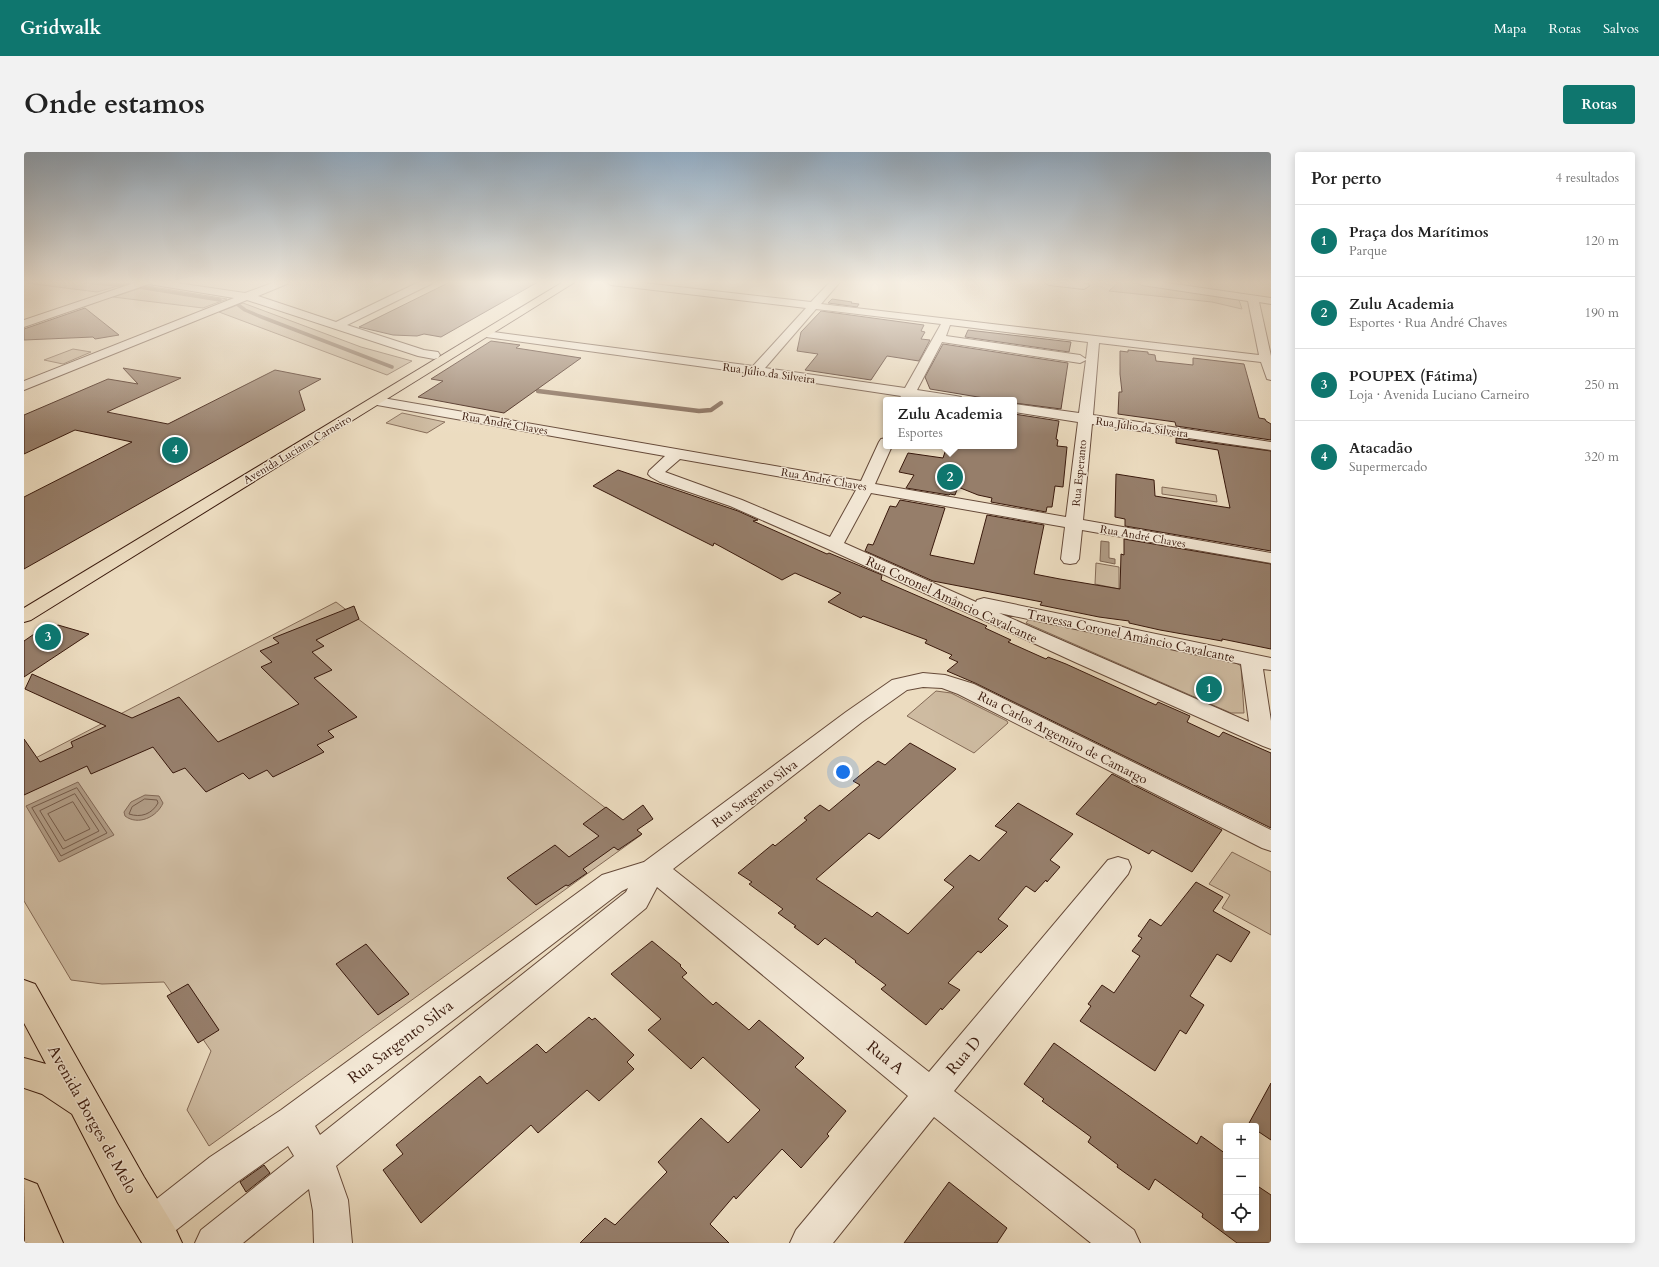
<!DOCTYPE html>
<html lang="pt">
<head>
<meta charset="utf-8">
<style>
	:root { --surface:#fff; --page:#f2f2f2; --text:#222; --muted:#767676; --line:#e0e0e0; --accent:#0f766e }
	body { margin:0; font-family:Cardo,serif; background:var(--page); color:var(--text) }
	.controls { position:absolute; right:12px; bottom:12px; display:grid; overflow:hidden; border-radius:4px; box-shadow:0 2px 10px #0003 }
	.controls button { width:36px; height:36px; display:grid; place-items:center; padding:0; border:0; border-bottom:1px solid var(--line); background:var(--surface); color:var(--text); font:20px sans-serif }
	.you { position:absolute; left:819px; top:620px; width:14px; height:14px; margin:-10px; border:3px solid #fff; border-radius:50%; background:#1a73e8; box-shadow:0 0 0 6px #1a73e833 }
	.badge { display:grid; place-items:center; width:26px; height:26px; border-radius:50%; background:var(--accent); color:#fff; font-size:13px; font-weight:700 }
	.pin { position:absolute; translate:-50% -50%; border:2px solid #fff; box-shadow:0 1px 4px #0006 }
	.popup { position:absolute; left:859px; top:245px; width:134px; height:52px; box-sizing:border-box; display:grid; place-content:center; border-radius:4px; background:var(--surface); filter:drop-shadow(0 1px 3px #0005); font-size:13px; white-space:nowrap; color:var(--muted) }
	.popup b { font-size:15px; color:var(--text) }
	.popup::after { content:''; position:absolute; left:50%; top:100%; margin-left:-8px; border:8px solid transparent; border-top-color:var(--surface) }
	.list { margin:0; padding:0; list-style:none }
	h2 { display:flex; justify-content:space-between; align-items:center; height:52px; margin:0; padding:0 16px; font-size:17px }
	h2 small { font-size:13px; font-weight:400; color:var(--muted) }
	.list li { display:grid; grid-template-columns:26px 1fr auto; gap:12px; align-items:center; box-sizing:border-box; height:72px; padding:0 16px; border-top:1px solid var(--line) }
	.list b { display:block; font-size:15px; white-space:nowrap }
	.list p { margin:0; font-size:13px; white-space:nowrap; color:var(--muted) }
	.list em { font-size:13px; font-style:normal; color:var(--muted) }
	.icon { flex:none; width:22px; height:22px; fill:none; stroke:currentColor; stroke-width:2; stroke-linecap:round; stroke-linejoin:round }
	.map { position:relative; flex:none; width:1247px; height:1091px; overflow:hidden; border-radius:4px }
	header { display:flex; align-items:center; gap:24px; box-sizing:border-box; height:56px; padding:0 20px; background:var(--accent); color:#fff }
	header strong { font-size:19px }
	nav { display:flex; gap:22px; margin-inline-start:auto; font-size:14px }
	.intro { display:flex; align-items:center; justify-content:space-between; box-sizing:border-box; height:96px; padding:0 24px }
	h1 { margin:0; font-size:28px }
	.button { padding:10px 18px; border-radius:4px; background:var(--accent); color:#fff; font-size:14px; font-weight:700 }
	main { display:flex; gap:24px; padding:0 24px }
	aside { flex:1; background:var(--surface); border-radius:4px; box-shadow:0 2px 10px #0003 }
	.map>svg:first-child { display:block }
	.green { fill:#cebba1; stroke:#846a56 }
	.water { fill:#af9a83; stroke:#806653 }
	.lines { fill:none; stroke-linecap:round; stroke-linejoin:round }
	.shore { stroke:#745a48; stroke-width:1 }
	.stream-far1 { stroke:#806653; stroke-width:3.5 }
	.stream { stroke:#806653; stroke-width:4.5 }
	.building { fill:#967e6a; stroke:#39190c }
	.minor-casing { stroke:#664a39; stroke-width:2 }
	.primary-casing { stroke:#39190c; stroke-width:2 }
	.minor { fill:#f3e8d6; fill-rule:evenodd }
	.primary { fill:#ecdcc0; fill-rule:evenodd }
	.labels { text-anchor:middle; stroke-width:3; stroke-linejoin:round; paint-order:stroke }
	.far-street-label { font-size:11px; fill:#39190c; stroke:#f3e8d6 }
	.street-label { font-size:13px; fill:#39190c; stroke:#f3e8d6 }
	.near-street-label { font-size:16px; fill:#39190c; stroke:#f3e8d6 }
</style>
</head>
<body>
<header>
<strong>Gridwalk</strong>
<nav><a>Mapa</a><a>Rotas</a><a>Salvos</a></nav>
</header>
<div class="intro"><h1>Onde estamos</h1><a class="button">Rotas</a></div>
<main>
<div class="map">
<svg width="1247" height="1091" viewBox="0 0 1247 1091">
	<rect width="100%" height="100%" fill="#ecdcc0"/>
	<filter id="stains"><feTurbulence type="fractalNoise" baseFrequency=".005" numOctaves="4"/><feColorMatrix values="0 0 0 0 .2 0 0 0 0 .09 0 0 0 0 .02 0 0 0 .5 -.17"/></filter>
	<radialGradient id="worn" r=".72"><stop offset=".6" stop-color="#630" stop-opacity="0"/><stop offset="1" stop-color="#630" stop-opacity=".3"/></radialGradient>
	<g class="green">
		<polygon points="6,130 108,130 73,140 2,131"/>
		<polygon points="1095,130 1103,130 1211,146 1215,148 1218,157 1188,150 1085,139"/>
		<polygon points="123,134 203,147 179,156 89,145"/>
		<polygon points="219,151 337,195 388,209 363,223 195,160"/>
		<polygon points="49,197 67,200 39,212 20,208"/>
		<polygon points="378,261 421,270 403,281 362,271"/>
		<polygon points="1138,335 1192,343 1193,350 1138,342"/>
		<polygon points="1072,411 1095,415 1095,437 1071,432"/>
		<polygon points="312,450 617,683 185,994 163,958 187,899 140,830 78,832 47,828 0,749 0,612"/>
		<polygon points="1005,467 1209,509 1217,514 1220,561 1207,561 1002,471"/>
		<polygon points="912,539 927,541 983,569 984,571 950,601 883,564"/>
		<polygon points="1208,700 1247,720 1247,783 1198,756 1206,743 1185,732"/>
	</g>
	<g class="water">
		<polygon points="1077,389 1085,390 1085,406 1091,407 1091,412 1076,409"/>
		<polygon points="54,630 90,683 35,710 2,654"/>
		<path d="M121,643L135,644L139,651C133,665 114,674 101,664L100,660L107,650Z"/>
	</g>
	<g class="lines">
		<g class="shore">
			<polygon points="53,636 83,681 37,704 8,656"/>
			<polygon points="51,642 75,679 39,697 16,659"/>
			<path d="M121,647L133,648L134,651C128,662 117,666 105,662L108,655Z"/>
			<polygon points="49,650 66,677 41,689 24,662"/>
		</g>
		<g class="stream-far1">
			<polyline points="61,130 115,135 196,148"/>
			<polyline points="213,152 221,158 235,164 368,215"/>
		</g>
		<polyline class="stream" points="514,239 675,259 687,258 697,251"/>
	</g>
	<g class="building">
		<polygon points="426,130 514,130 417,185 400,182 393,184 369,183 335,175"/>
		<polygon points="808,147 828,150 827,151 835,152 833,155 804,151"/>
		<polygon points="61,156 95,183 71,187 69,185 0,188 0,177"/>
		<polygon points="797,159 900,173 897,179 901,180 897,187 906,188 895,209 863,204 847,228 781,218 794,202 773,199 777,180"/>
		<polygon points="944,178 1047,190 1045,200 941,185"/>
		<polygon points="467,189 496,193 492,196 557,206 480,261 394,245 419,229 407,227"/>
		<polygon points="919,192 1044,211 1037,257 990,251 990,248 972,248 906,237 901,225"/>
		<polygon points="1104,198 1124,200 1124,202 1131,203 1132,209 1169,213 1169,206 1220,212 1235,266 1241,267 1242,269 1247,272 1247,288 1152,274 1151,270 1094,262 1095,240 1098,240 1096,222 1096,199 1104,200"/>
		<polygon points="99,216 157,226 83,260 144,272 251,218 297,227 275,239 281,258 0,417 0,345 108,290 51,278 0,302 0,263 84,227 114,232"/>
		<polygon points="990,262 1035,269 1032,287 1034,288 1033,294 1043,295 1039,335 1031,334 1028,355 1023,355 1022,360 967,350 968,346 954,343 934,335 931,343 926,342 925,343 882,336 890,323 875,320 884,301 919,306 923,294 990,294"/>
		<polygon points="1152,286 1247,299 1247,399 1101,374 1101,367 1091,365 1092,322 1130,328 1131,344 1206,356 1194,298 1152,291"/>
		<polygon points="594,318 714,359 734,368 729,369 803,402 805,401 858,423 857,428 963,474 961,476 987,488 984,490 1022,507 1024,505 1042,512 1132,553 1134,550 1166,564 1163,570 1195,585 1199,580 1247,601 1247,676 951,531 923,519 934,510 925,506 928,503 901,491 903,488 839,464 837,466 804,450 817,441 771,421 758,428 690,391 689,394 569,334"/>
		<polygon points="876,348 921,356 906,403 950,412 963,363 1020,373 1010,422 1036,427 1096,437 1097,402 1100,403 1100,387 1247,412 1247,497 1198,487 1198,489 1136,478 1105,471 1105,469 1075,465 1016,453 1018,450 909,429 841,399 844,392 849,393 866,354 872,355"/>
		<polygon points="330,454 335,467 292,488 300,494 288,500 308,518 290,526 333,565 304,579 310,585 293,593 300,600 249,625 243,618 225,627 219,621 182,640 161,616 149,621 129,595 67,622 63,614 0,643 0,587 16,610 49,595 47,590 82,574 1,537 8,522 108,566 155,545 194,590 275,552 237,515 248,510 236,499 255,491 249,486"/>
		<polygon points="34,473 65,482 0,525 0,489 16,478 22,480"/>
		<polygon points="886,591 932,617 855,687 845,681 792,727 848,765 853,760 884,782 930,735 920,728 946,703 955,709 983,680 971,674 994,651 1049,682 1026,708 1036,715 1023,730 1022,728 1011,740 1002,734 974,767 984,774 957,801 954,799 924,831 936,838 918,858 917,856 902,873 857,837 862,833 831,810 832,809 801,786 794,793 770,775 772,774 754,761 759,757 725,732 728,730 714,721 749,692 751,694 783,668 780,666 796,653 805,659 836,633 829,629 854,609 861,613"/>
		<polygon points="1088,622 1198,678 1168,720 1128,698 1125,702 1052,662"/>
		<polygon points="619,653 629,667 613,678 618,682 594,698 590,695 559,717 563,721 544,734 542,733 512,753 483,726 531,693 545,705 575,684 559,672 582,655 599,668"/>
		<polygon points="1172,730 1199,745 1189,759 1226,780 1207,810 1193,802 1166,844 1180,853 1162,882 1156,878 1131,919 1056,869 1067,854 1064,852 1078,833 1090,841 1116,804 1108,799 1118,786 1114,784 1126,767 1137,774"/>
		<polygon points="628,789 657,813 656,814 663,821 658,825 689,853 692,850 725,878 735,868 780,906 771,915 822,959 803,982 805,984 777,1016 758,997 712,1047 710,1044 686,1072 705,1091 556,1091 581,1066 591,1073 643,1020 634,1010 677,966 704,991 736,958 679,905 667,917 624,878 637,867 587,822"/>
		<polygon points="342,792 385,842 354,863 312,812"/>
		<polygon points="164,832 195,878 174,891 143,844"/>
		<polygon points="565,865 568,868 571,866 610,903 603,910 610,917 575,949 563,938 514,981 507,973 397,1071 359,1018 379,1002 372,993 456,924 463,932 513,892 522,901"/>
		<polygon points="1030,891 1173,992 1177,984 1202,1002 1202,1076 1232,1076 1232,1033 1247,1043 1247,1091 1213,1091 1178,1065 1179,1062 1131,1027 1125,1038 1093,1015 1094,1013 1064,990 1067,985 1018,949 1020,947 1000,932"/>
		<polygon points="1247,931 1247,988 1232,978 1232,974 1224,973"/>
		<polygon points="240,1013 246,1021 222,1040 216,1030"/>
		<polygon points="925,1030 983,1076 973,1091 880,1091"/>
	</g>
	<g class="lines">
		<g class="minor-casing">
			<g id="minor">
				<polygon points="113,130 146,130 221,141 251,130 264,130 263,132 234,144 312,170 395,130 408,130 407,132 323,173 400,198 414,200 416,203 414,206 410,207 394,204 223,148 0,238 0,229 210,146 125,132 0,175 0,168"/>
				<path d="M582,130H611L787,150L806,130H816L797,152L1235,203L1224,149L1118,133L1113,130H1137L1247,146V152L1235,150L1247,204V228L1243,227L1237,210L1075,191L1069,263L1247,290V298L1068,272L1059,368L1247,401V411L1058,378L1055,407L1052,411L1046,412L1040,411L1037,407L1041,375L847,341L820,391L952,450L953,448L960,446L1247,506V518L1239,517L1247,569V597L1239,594L1053,511L804,397L706,354L636,330L627,325L624,322L625,319L641,304L353,253L348,252L346,249L348,246L353,245L837,329L855,290L857,287L862,286V294H868L851,332L1042,365L1054,270L990,260V252L1055,261L1062,208L1056,211L918,190L893,238L932,244L937,245L939,248H905L889,246L888,248H874L877,244L732,222L462,185L458,184L456,182L458,180L462,179L729,214L782,156L587,133ZM792,157L917,172L881,236L741,216ZM926,173L1064,190L1062,207L1056,203L922,184ZM656,307L832,338L806,385L718,348L641,320ZM975,461L1217,512L1225,570Z"/>
				<polygon points="1020,130 1050,130 1064,132 1065,134 1060,137 1025,133"/>
				<path d="M899,521L921,523L950,532L1247,678V699L1238,696L934,542L918,536L899,535L883,538L838,570L649,717L905,920L1084,708L1094,705L1104,708L1107,715L1104,722L930,939L1110,1078L1116,1091H1067L910,965L809,1091H766L772,1078L884,944L633,735L622,756L312,1014L324,1048L328,1091H290L289,1059L285,1037L219,1091H171L177,1078L270,1004L264,994L212,1031L142,1086L130,1091L116,1086L110,1073L116,1060L186,1005L257,958L578,723L620,710L822,560L868,528ZM604,736L602,740L296,983L291,974L598,739Z"/>
			</g>
		</g>
		<g class="primary-casing">
			<g id="primary">
				<polygon points="539,130 551,130 7,468 0,470 0,456"/>
				<polygon points="0,828 11,832 120,1025 152,1078 158,1091 118,1091 94,1051 48,962 18,942 0,936 0,906 22,912 0,871"/>
				<polygon points="0,1027 13,1032 39,1091 1,1091"/>
			</g>
		</g>
		<use href="#minor" class="minor"/>
		<use href="#primary" class="primary"/>
	</g>
	<linearGradient id="sky" x2="0" y2="1"><stop stop-color="#91aac0"/><stop offset="0.46" stop-color="#f6efe3"/><stop offset="1" stop-color="#f6efe3" stop-opacity="0"/></linearGradient>
	<rect width="1247" height="283" fill="url(#sky)"/>
	<g class="labels">
		<g class="far-street-label">
			<text transform="translate(745 221) rotate(8)" y="4">Rua Júlio da Silveira</text>
			<text transform="translate(481 271) rotate(10)" y="4">Rua André Chaves</text>
			<text transform="translate(1118 275) rotate(8)" y="4">Rua Júlio da Silveira</text>
			<text transform="translate(273 297) rotate(-31)" y="4">Avenida Luciano Carneiro</text>
			<text transform="translate(1055 321) rotate(-84)" y="4">Rua Esperanto</text>
			<text transform="translate(800 327) rotate(10)" y="4">Rua André Chaves</text>
			<text transform="translate(1119 384) rotate(10)" y="4">Rua André Chaves</text>
		</g>
		<g class="street-label">
			<text transform="translate(928 447) rotate(25)" y="5">Rua Coronel Amâncio Cavalcante</text>
			<text transform="translate(1107 483) rotate(12)" y="5">Travessa Coronel Amâncio Cavalcante</text>
			<text transform="translate(1039 585) rotate(27)" y="5">Rua Carlos Argemiro de Camargo</text>
			<text transform="translate(730 641) rotate(-37)" y="5">Rua Sargento Silva</text>
		</g>
		<g class="near-street-label">
			<text transform="translate(376 889) rotate(-37)" y="6">Rua Sargento Silva</text>
			<text transform="translate(939 903) rotate(-50)" y="6">Rua D</text>
			<text transform="translate(862 905) rotate(39)" y="6">Rua A</text>
			<text transform="translate(69 967) rotate(61)" y="6">Avenida Borges de Melo</text>
		</g>
	</g>
	<rect width="100%" height="100%" filter="url(#stains)"/>
	<rect width="100%" height="100%" fill="url(#worn)"/>
</svg>
<div class="controls">
<button>+</button>
<button>−</button>
<button><svg class="icon" aria-label="locate" viewBox="0 0 24 24"><circle cx="12" cy="12" r="6"/><path d="M12 2v4M12 18v4M2 12h4M18 12h4"/></svg></button>
</div>
<div class="you"></div>
<div class="pin badge" style="left:1185px;top:537px">1</div>
<div class="pin badge" style="left:926px;top:325px">2</div>
<div class="popup"><b>Zulu Academia</b>Esportes</div>
<div class="pin badge" style="left:24px;top:485px">3</div>
<div class="pin badge" style="left:151px;top:298px">4</div>
</div>
<aside>
<h2>Por perto<small>4 resultados</small></h2>
<ul class="list">
<li><span class="badge">1</span><div><b>Praça dos Marítimos</b><p>Parque</p></div><em>120 m</em></li>
<li><span class="badge">2</span><div><b>Zulu Academia</b><p>Esportes · Rua André Chaves</p></div><em>190 m</em></li>
<li><span class="badge">3</span><div><b>POUPEX (Fátima)</b><p>Loja · Avenida Luciano Carneiro</p></div><em>250 m</em></li>
<li><span class="badge">4</span><div><b>Atacadão</b><p>Supermercado</p></div><em>320 m</em></li>
</ul>
</aside>
</main>
</body>
</html>
